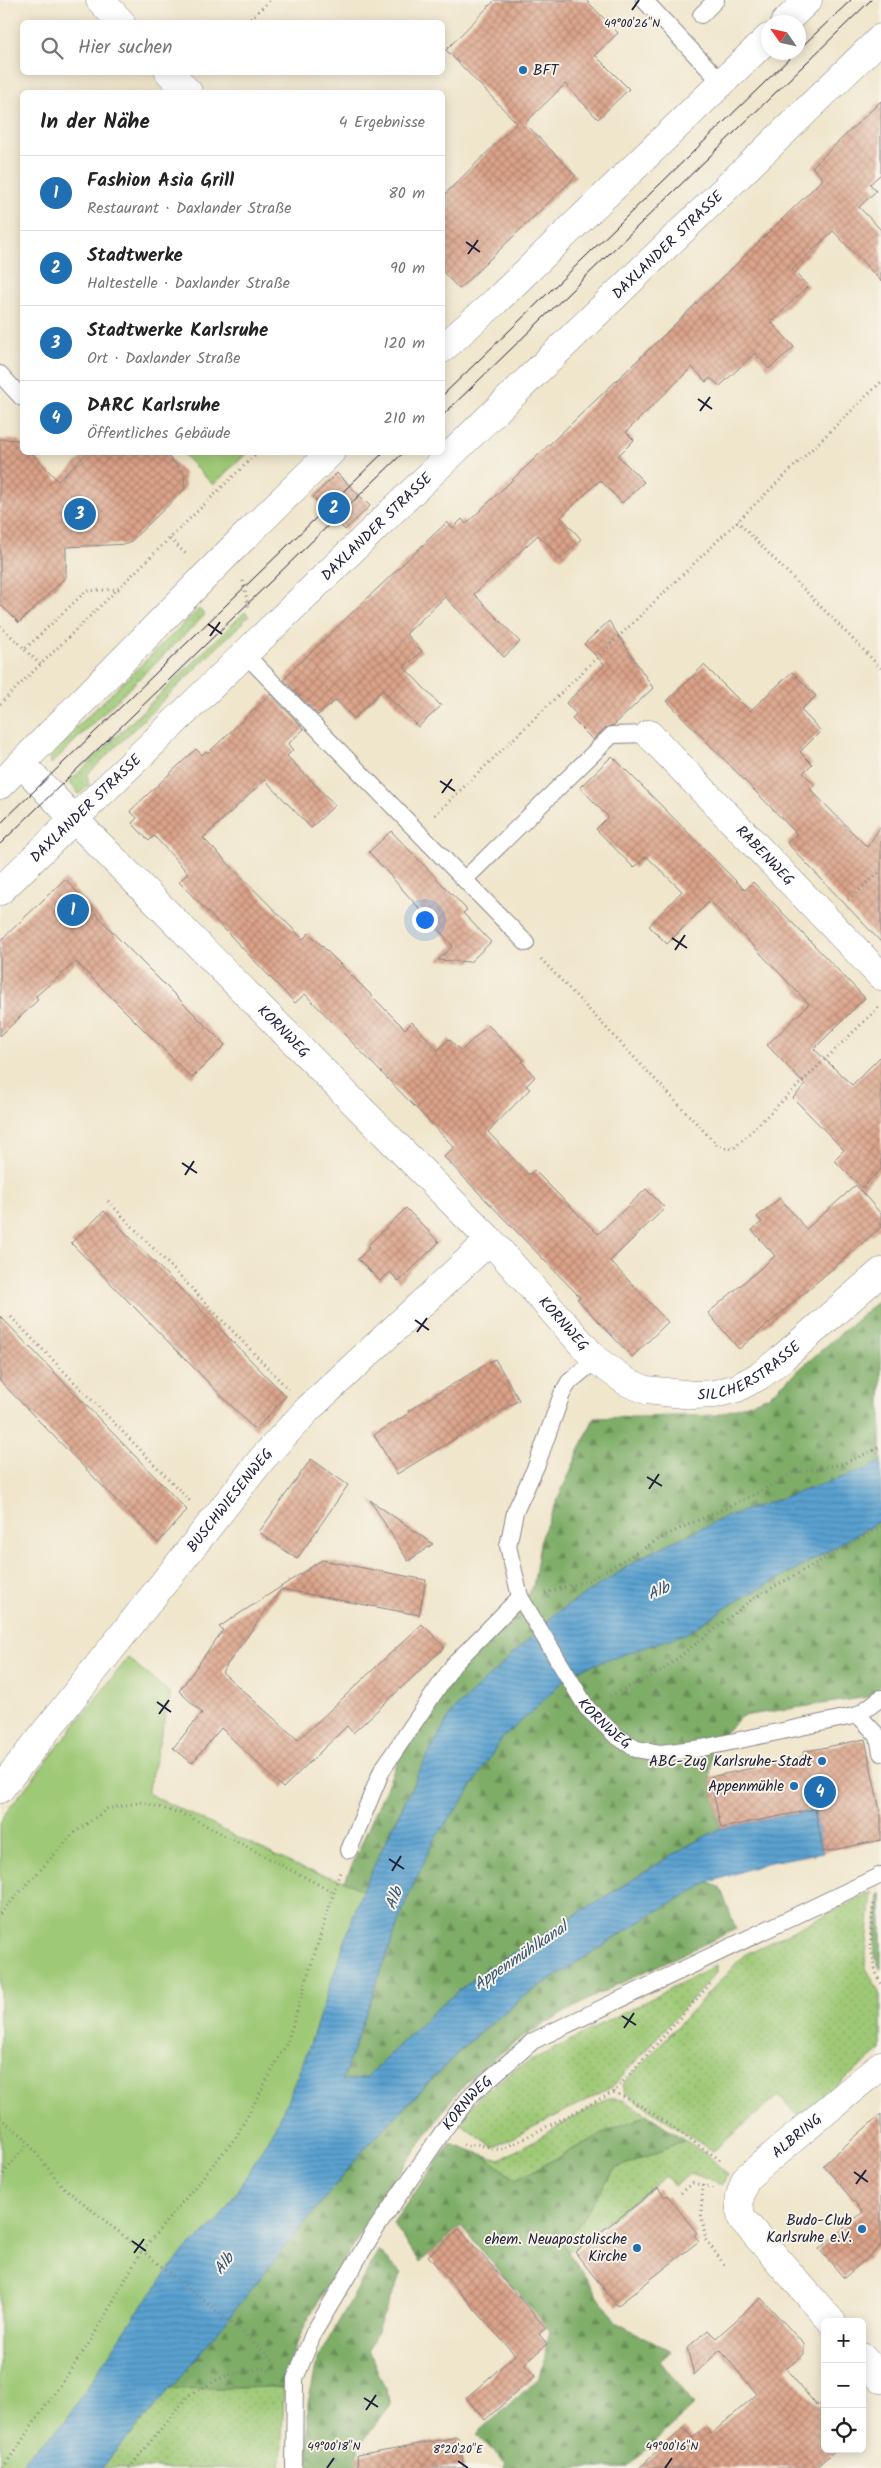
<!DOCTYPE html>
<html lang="de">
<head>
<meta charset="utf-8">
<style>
	:root { --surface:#fff; --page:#f2f2f2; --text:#222; --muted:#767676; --line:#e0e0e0; --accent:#1f6fb2 }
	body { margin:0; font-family:Kalam,sans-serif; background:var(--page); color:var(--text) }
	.controls { position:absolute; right:15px; bottom:15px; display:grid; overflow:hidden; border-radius:8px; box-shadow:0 2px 12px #0003 }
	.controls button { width:45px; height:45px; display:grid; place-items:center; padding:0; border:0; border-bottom:1px solid var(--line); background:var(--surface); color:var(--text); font:25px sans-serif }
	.compass { position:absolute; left:761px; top:15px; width:45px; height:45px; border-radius:50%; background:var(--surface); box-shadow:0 2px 12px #0003; rotate:304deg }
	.you { position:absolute; left:424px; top:919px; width:18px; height:18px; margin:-12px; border:4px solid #fff; border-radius:50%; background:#1a73e8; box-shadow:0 0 0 8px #1a73e833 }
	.badge { display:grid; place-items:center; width:32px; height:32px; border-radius:50%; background:var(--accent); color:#fff; font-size:16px; font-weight:700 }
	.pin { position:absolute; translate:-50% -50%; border:2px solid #fff; box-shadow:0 1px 5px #0006 }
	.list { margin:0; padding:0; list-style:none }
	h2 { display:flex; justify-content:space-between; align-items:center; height:65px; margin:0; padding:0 20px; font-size:21px }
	h2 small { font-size:16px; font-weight:400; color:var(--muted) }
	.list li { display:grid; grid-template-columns:32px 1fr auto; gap:15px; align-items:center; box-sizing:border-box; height:75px; padding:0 20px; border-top:1px solid var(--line) }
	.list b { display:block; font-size:19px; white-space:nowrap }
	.list p { margin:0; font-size:16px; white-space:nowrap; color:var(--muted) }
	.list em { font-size:16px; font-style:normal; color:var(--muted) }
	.icon { flex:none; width:28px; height:28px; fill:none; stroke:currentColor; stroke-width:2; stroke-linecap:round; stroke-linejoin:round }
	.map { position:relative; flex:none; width:881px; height:2468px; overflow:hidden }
	.search { position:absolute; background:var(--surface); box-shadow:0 2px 12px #0003; left:20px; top:20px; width:425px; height:55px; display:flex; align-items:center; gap:12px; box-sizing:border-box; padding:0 18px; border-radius:8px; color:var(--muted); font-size:19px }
	.panel { position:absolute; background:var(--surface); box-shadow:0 2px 12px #0003; left:20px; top:90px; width:425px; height:365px; border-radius:8px }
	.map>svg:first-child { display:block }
	.grass { fill:url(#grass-dots); stroke:#607658 }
	.forest { fill:url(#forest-firs); stroke:#506851 }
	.green { fill:#9ec976; stroke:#607658 }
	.water { fill:url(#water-rules); stroke:#3e6286 }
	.building { fill:url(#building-cross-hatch) }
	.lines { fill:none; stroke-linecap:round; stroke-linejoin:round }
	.service-casing { stroke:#898484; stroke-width:18 }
	.minor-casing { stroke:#898484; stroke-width:29 }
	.tertiary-casing { stroke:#898484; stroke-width:29 }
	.path { stroke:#898484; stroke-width:3; stroke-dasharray:1 4; stroke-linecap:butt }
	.service { stroke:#fff; stroke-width:16 }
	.minor { stroke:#fff; stroke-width:28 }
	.tertiary { stroke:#fff; stroke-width:28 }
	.tram { stroke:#22223b; stroke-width:1 }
	.ticks { fill:none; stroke:#22223b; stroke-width:2 }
	.poi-dot { fill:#1f6fb2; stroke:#f7f3e8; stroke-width:2 }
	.labels { text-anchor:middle; stroke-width:4; stroke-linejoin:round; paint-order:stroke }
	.poi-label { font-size:15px; fill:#22223b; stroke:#f7f3e8; text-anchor:end }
	.street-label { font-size:15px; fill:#22223b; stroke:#f7f3e8 }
	.water-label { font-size:16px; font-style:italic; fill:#385577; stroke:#f7f3e8 }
	.ticks-label { font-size:12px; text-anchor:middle; fill:#22223b; stroke:#f7f3e8; stroke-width:4; stroke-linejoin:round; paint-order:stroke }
</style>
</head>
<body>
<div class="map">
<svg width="881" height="2468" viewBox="0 0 881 2468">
	<defs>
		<pattern id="grass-dots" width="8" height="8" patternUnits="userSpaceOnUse" patternTransform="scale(1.25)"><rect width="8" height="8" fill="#9ec976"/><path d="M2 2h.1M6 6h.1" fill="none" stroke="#88ac67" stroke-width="1.8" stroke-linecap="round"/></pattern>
		<pattern id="forest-firs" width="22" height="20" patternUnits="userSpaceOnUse" patternTransform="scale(1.25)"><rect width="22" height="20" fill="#7ead67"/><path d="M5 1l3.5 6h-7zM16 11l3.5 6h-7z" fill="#678c56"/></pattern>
		<pattern id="water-rules" width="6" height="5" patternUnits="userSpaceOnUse" patternTransform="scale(1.25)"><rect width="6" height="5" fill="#5aa1d0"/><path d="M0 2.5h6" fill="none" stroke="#4a83aa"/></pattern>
		<pattern id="building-cross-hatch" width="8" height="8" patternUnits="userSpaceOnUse" patternTransform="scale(1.25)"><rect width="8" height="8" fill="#dca389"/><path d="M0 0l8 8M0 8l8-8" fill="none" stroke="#b28471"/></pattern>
	</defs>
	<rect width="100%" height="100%" fill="#f7f3e8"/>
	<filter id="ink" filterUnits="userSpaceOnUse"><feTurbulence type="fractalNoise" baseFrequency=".02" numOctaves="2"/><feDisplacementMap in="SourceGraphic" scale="10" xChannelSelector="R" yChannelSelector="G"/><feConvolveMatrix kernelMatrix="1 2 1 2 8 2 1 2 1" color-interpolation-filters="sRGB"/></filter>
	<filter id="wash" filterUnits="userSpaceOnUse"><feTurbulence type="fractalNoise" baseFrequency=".0096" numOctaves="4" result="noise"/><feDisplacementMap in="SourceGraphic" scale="20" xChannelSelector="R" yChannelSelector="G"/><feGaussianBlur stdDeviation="1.12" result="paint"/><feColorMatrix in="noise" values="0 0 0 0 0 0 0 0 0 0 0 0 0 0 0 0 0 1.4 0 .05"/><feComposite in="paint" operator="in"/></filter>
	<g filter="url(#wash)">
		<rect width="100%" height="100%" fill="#f0e6cc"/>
		<g class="grass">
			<polygon points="199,609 205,615 51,764 50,755 59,744"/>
			<polygon points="245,612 249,616 87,775 89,785 79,794 69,782"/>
			<polygon points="872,1892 865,1966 881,1995 881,2050 798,2117 779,2095 713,2151 625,2093 623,2084 744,1955"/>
			<polygon points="716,1965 716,1973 612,2087 494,2147 458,2122 482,2094 515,2069"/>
			<polygon points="608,2098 623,2100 648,2115 605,2132 516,2180 484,2155 500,2160"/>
			<polygon points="685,2140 710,2157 727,2175 722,2185 691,2173 674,2186 666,2176 568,2252 564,2246 615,2169"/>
			<polygon points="284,2387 281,2468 102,2468 169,2389"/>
		</g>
		<g class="forest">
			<polygon points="881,1298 881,1461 452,1712 423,1764 362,1891 345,1881 401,1754 438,1696 470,1657 508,1618 533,1587 541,1537 594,1418 717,1415 769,1396"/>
			<polygon points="881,1520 881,1686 868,1697 742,1716 713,1744 710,1777 721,1828 687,1846 485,1971 439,2006 367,2077 342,2081 406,1901 434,1840 465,1797 502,1738 537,1707 572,1672 740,1599 797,1569"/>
			<path d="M708,1883L720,1887L736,1929C653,1969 555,2008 484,2066C459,2086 441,2113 423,2139C398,2175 374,2211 351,2249C322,2296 294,2332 284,2387L169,2389L366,2147L467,2044L523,1997L657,1911Z"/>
			<polygon points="881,1893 881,1970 874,1956 879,1894"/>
			<polygon points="648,2115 685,2140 615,2169 564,2246 617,2323 671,2351 660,2361 694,2405 627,2468 504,2468 506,2463 476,2435 539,2378 550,2331 461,2226 420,2262 393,2223 450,2143 484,2155 516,2180 605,2132"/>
			<polygon points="379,2251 401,2273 369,2350 391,2404 358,2448 359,2468 308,2468 308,2403 318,2358"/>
		</g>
		<g class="green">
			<polygon points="182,453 247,453 213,485"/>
			<polygon points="128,1658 171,1694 147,1793 303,1869 345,1881 362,1891 308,2050 280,2118 247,2175 216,2224 183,2252 64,2423 26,2457 21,2468 0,2468 0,1820"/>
		</g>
		<polygon class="water" points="881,1461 881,1520 797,1569 740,1599 687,1633 572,1672 537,1707 502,1738 465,1797 434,1840 406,1901 342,2081 367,2077 439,2006 485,1971 687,1846 721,1828 815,1809 823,1852 766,1863 708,1883 657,1911 523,1997 466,2044 366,2147 183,2374 102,2468 21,2468 26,2457 64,2423 137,2312 183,2252 216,2224 247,2175 280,2118 308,2050 362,1891 423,1764 452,1712 556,1613 649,1553 723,1518 867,1469"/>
		<g id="blocks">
			<g class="building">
				<polygon points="495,0 586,0 618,33 595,55 629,89 598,119 565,84 525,123 576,176 459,289 442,271 442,197 517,123 446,50"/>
				<polygon points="881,101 881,174 870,184 876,191 859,207 881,230 881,281 833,231 792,270 808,286 771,322 794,347 769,369 755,353 720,386 710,378 706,382 692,367 626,432 634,440 618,456 644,482 622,503 600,480 561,517 581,539 561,559 538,535 474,594 520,642 504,657 445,597 406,634 422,651 404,667 441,706 418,727 382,690 354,719 336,700 318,715 284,680 290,672 447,522 453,528 462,519 466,524 662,337 823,179 812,167"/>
				<polygon points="0,439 18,440 22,444 22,452 31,452 58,481 88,452 164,452 184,473 185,489 128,544 66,547 66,577 19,623 0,604"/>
				<polygon points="337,473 370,506 345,530 313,497"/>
				<polygon points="609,621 653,688 614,725 605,728 593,740 572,719 576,714 566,703 605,665 584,644"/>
				<polygon points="704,665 750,711 792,672 816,696 801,710 821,731 800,752 812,764 803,773 815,785 810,789 867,847 881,826 881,942 787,843 797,834 667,701"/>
				<polygon points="270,694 304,729 288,744 293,750 287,756 335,805 311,828 265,780 203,838 303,939 309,933 405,1029 412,1022 438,1050 449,1039 461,1051 488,1025 524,1060 522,1062 535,1077 526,1086 530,1089 488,1132 529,1175 534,1170 598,1234 646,1189 665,1208 610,1261 668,1322 632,1357 577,1299 580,1297 444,1157 454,1147 305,994 295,1003 179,882 188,873 154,836 149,841 132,823 137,818 130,811 196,749 202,755 206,751 208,753"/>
				<polygon points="612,756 745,890 753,882 865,998 814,1049 852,1085 881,1056 881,1169 862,1188 834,1160 844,1150 793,1098 805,1085 767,1045 809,1004 710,901 667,944 649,926 682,891 646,856 634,868 596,829 608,817 580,787"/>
				<polygon points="391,831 467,910 463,913 491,942 470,962 438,960 453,946 369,852"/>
				<polygon points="65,879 119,939 225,1045 192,1078 76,962 36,996 38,1000 0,1036 0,941"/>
				<polygon points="856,1185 881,1214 881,1227 739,1349 708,1313 775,1256 752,1230 762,1222 757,1217 780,1198 806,1229"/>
				<polygon points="406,1208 439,1242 399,1282 390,1272 380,1281 358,1259 369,1248 367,1246"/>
				<polygon points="104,1211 286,1396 255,1430 71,1243"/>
				<polygon points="0,1316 187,1510 158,1543 0,1381"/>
				<polygon points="495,1359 519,1400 397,1474 374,1435 409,1413 408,1411"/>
				<polygon points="311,1459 348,1485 297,1559 259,1532"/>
				<polygon points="370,1500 433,1544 408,1561"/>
				<polygon points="322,1560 426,1580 419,1615 281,1589 222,1672 298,1740 422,1624 445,1647 353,1733 347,1726 283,1788 221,1728 192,1763 173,1748 202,1713 179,1691 223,1630 219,1627"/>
				<polygon points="865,1739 881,1816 881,1840 823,1852 815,1809 721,1828 710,1777 804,1757 803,1752"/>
				<polygon points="881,2114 881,2246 844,2278 819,2249 863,2212 823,2165"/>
				<polygon points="658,2188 665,2197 667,2195 697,2233 694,2235 699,2241 617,2306 575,2252"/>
				<polygon points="459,2229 546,2328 539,2334 547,2344 524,2364 535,2376 485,2420 466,2398 515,2355 428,2256"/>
				<polygon points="761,2298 804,2344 804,2354 786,2369 817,2406 825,2399 825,2449 837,2449 815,2468 639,2468 684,2428 693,2438 705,2427 711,2434 757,2394 720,2350 694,2375 687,2348 708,2330 716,2338"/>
				<polygon points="458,2437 464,2468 358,2468 357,2455"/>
			</g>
		</g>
	</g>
	<g filter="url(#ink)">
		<use href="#blocks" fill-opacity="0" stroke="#898484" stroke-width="1"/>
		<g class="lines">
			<g class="service-casing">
				<g id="service">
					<polyline points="644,0 723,84"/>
					<polyline points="701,15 716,0"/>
					<polyline points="0,374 22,398"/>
					<polyline points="244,653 526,943"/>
					<polyline points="465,879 612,735 649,734"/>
					<path id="s1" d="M596,1360L569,1382L562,1394L537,1464L515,1512L508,1546L520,1597L587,1708L615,1735L636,1749L660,1753L702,1748L858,1715L881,1698"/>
					<polyline points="858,1715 878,1736 881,1753"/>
					<polyline points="349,1850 382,1770 454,1664 520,1597"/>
					<path id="s2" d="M294,2468L295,2379L314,2332L373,2233L446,2127L473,2093L533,2041L881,1875"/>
				</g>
			</g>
			<g class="minor-casing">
				<g id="minor">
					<polyline points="100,0 121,22"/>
					<polyline points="169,72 188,92"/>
					<path id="s3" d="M649,734L881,976"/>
					<path id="s4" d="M22,764L74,819L490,1240L596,1360L627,1382L646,1390L693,1395L715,1394L737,1388L761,1375L781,1359L881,1272"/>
					<path id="s5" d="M0,891L881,38"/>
					<path id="s6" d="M0,1789L262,1459L308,1409L490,1240"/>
					<path id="s7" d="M832,2322L742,2219C737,2203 740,2193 746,2178L881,2065"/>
					<polyline points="862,2357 881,2379"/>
				</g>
			</g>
			<g class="tertiary-casing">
				<g id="tertiary">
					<polyline points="785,22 808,0"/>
					<polyline points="442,349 496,301 768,38"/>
					<polyline points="0,785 232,549 331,452"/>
				</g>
			</g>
			<g class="path">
				<polyline points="247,22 270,0"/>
				<polyline points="737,521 881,668"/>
				<polyline points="170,539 187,555"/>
				<polyline points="243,581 249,609"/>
				<polyline points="0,626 25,649 86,591 119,589"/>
				<polyline points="25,650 41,665"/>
				<polyline points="0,704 258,452"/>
				<polyline points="435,815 881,382"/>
				<polyline points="848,900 881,871"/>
				<polyline points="541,959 719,1147 733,1149 881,1005"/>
				<polyline points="108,1201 288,1389"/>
				<polyline points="11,1317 191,1502"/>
				<polyline points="545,1593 590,1580 666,1535 752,1496 793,1473 842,1464 881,1447"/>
				<polyline points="610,1696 660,1672 754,1598 881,1527"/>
				<path d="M874,1904C870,1932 868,1958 881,1984"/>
				<polyline points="0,1914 74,1833 107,1809 142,1802 188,1816 333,1892"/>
				<polyline points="614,2092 643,2107 723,2162"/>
				<polyline points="0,2118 23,2136 61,2185 241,2331 277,2364"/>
				<polyline points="463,2144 469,2146 476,2144 501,2150 614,2092 710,1984"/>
				<polyline points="0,2178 28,2143"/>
				<polyline points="703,2185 701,2213 706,2240 726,2267"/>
				<polyline points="681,2193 693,2183 714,2188"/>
				<polyline points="3,2468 90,2342 141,2252 236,2137 287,2043 340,1872"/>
				<polyline points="129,2468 188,2396 224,2376 262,2368 273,2372"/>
			</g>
			<use href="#service" class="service"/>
			<use href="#minor" class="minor"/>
			<use href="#tertiary" class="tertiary"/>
			<g class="tram">
				<polyline points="798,50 851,0"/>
				<polyline points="442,396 796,52"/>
				<polyline points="442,416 871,0"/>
				<polyline points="0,824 384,452"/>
				<polyline points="0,844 404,452"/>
			</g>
		</g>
	</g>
	<path class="ticks" d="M632,10L639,0M466,242L480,252M468,254L478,240M698,399L712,409M700,411L710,397M208,624L222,634M210,636L220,622M440,781L455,791M442,793L452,779M672,938L687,948M675,950L685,935M182,1163L197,1173M185,1175L194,1161M415,1320L429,1330M417,1332L427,1318M647,1477L662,1486M649,1489L659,1474M157,1702L171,1712M159,1714L169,1700M389,1859L404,1869M392,1871L401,1856M622,2016L636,2025M624,2028L634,2013M854,2172L868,2182M856,2184L866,2170M132,2241L146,2251M134,2253L144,2239M364,2398L378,2407M366,2410L376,2395M458,2461L468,2468M327,2468L334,2458M665,2468L672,2458"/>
	<g class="poi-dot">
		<circle cx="523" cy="70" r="5"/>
		<circle cx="822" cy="1761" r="5"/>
		<circle cx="794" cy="1786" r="5"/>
		<circle cx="862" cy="2229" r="5"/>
		<circle cx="637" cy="2248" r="5"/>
	</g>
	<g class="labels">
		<g class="poi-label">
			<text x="533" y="75" text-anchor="start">BFT</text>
			<text x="812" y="1766">ABC-Zug Karlsruhe-Stadt</text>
			<text x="784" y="1791">Appenmühle</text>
			<text x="852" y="2225">Budo-Club<tspan x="852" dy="17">Karlsruhe e.V.</tspan></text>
			<text x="627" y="2244">ehem. Neuapostolische<tspan x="627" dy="17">Kirche</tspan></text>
		</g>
		<g class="street-label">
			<text dy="5" stroke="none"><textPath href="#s5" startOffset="929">DAXLANDER STRASSE</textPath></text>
			<text dy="5" stroke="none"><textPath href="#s5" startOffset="524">DAXLANDER STRASSE</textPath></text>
			<text dy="5" stroke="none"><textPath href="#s5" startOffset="119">DAXLANDER STRASSE</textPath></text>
			<text dy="5" stroke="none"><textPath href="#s3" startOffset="168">RABENWEG</textPath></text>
			<text dy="5" stroke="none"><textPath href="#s4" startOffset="374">KORNWEG</textPath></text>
			<text dy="5" stroke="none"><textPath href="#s4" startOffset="779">KORNWEG</textPath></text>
			<text dy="5" stroke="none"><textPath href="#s4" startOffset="996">SILCHERSTRASSE</textPath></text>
			<text dy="5" stroke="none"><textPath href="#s6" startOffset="369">BUSCHWIESENWEG</textPath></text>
			<text dy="5" stroke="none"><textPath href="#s1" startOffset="416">KORNWEG</textPath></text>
			<text dy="5" stroke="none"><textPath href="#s2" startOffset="416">KORNWEG</textPath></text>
			<text dy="5" stroke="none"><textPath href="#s7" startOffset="245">ALBRING</textPath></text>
		</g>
		<g class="water-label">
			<text transform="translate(658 1590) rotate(-23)" y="6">Alb</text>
			<text transform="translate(393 1898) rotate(-68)" y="6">Alb</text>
			<text transform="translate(520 1955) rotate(-34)" y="6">Appenmühlkanal</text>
			<text transform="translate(223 2263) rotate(-52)" y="6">Alb</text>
		</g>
	</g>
	<g class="ticks-label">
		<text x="632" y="27">49°00'26"N</text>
		<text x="334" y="2450">49°00'18"N</text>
		<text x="672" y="2450">49°00'16"N</text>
		<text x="458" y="2453">8°20'20"E</text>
	</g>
</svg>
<div class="controls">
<button>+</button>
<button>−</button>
<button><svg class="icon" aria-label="locate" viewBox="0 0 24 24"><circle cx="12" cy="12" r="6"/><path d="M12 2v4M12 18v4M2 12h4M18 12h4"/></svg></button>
</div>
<svg class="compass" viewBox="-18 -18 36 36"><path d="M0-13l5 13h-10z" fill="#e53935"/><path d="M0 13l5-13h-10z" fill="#767676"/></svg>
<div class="you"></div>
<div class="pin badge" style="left:73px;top:910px">1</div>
<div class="pin badge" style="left:334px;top:508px">2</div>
<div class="pin badge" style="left:80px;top:514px">3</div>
<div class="pin badge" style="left:820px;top:1792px">4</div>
<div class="search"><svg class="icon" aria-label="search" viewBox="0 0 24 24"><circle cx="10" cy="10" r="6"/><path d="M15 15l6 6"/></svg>Hier suchen</div>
<section class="panel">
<h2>In der Nähe<small>4 Ergebnisse</small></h2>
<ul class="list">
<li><span class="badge">1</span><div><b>Fashion Asia Grill</b><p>Restaurant · Daxlander Straße</p></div><em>80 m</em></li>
<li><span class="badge">2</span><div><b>Stadtwerke</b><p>Haltestelle · Daxlander Straße</p></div><em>90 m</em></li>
<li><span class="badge">3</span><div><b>Stadtwerke Karlsruhe</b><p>Ort · Daxlander Straße</p></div><em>120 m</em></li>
<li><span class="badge">4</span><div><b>DARC Karlsruhe</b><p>Öffentliches Gebäude</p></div><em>210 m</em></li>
</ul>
</section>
</div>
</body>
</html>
